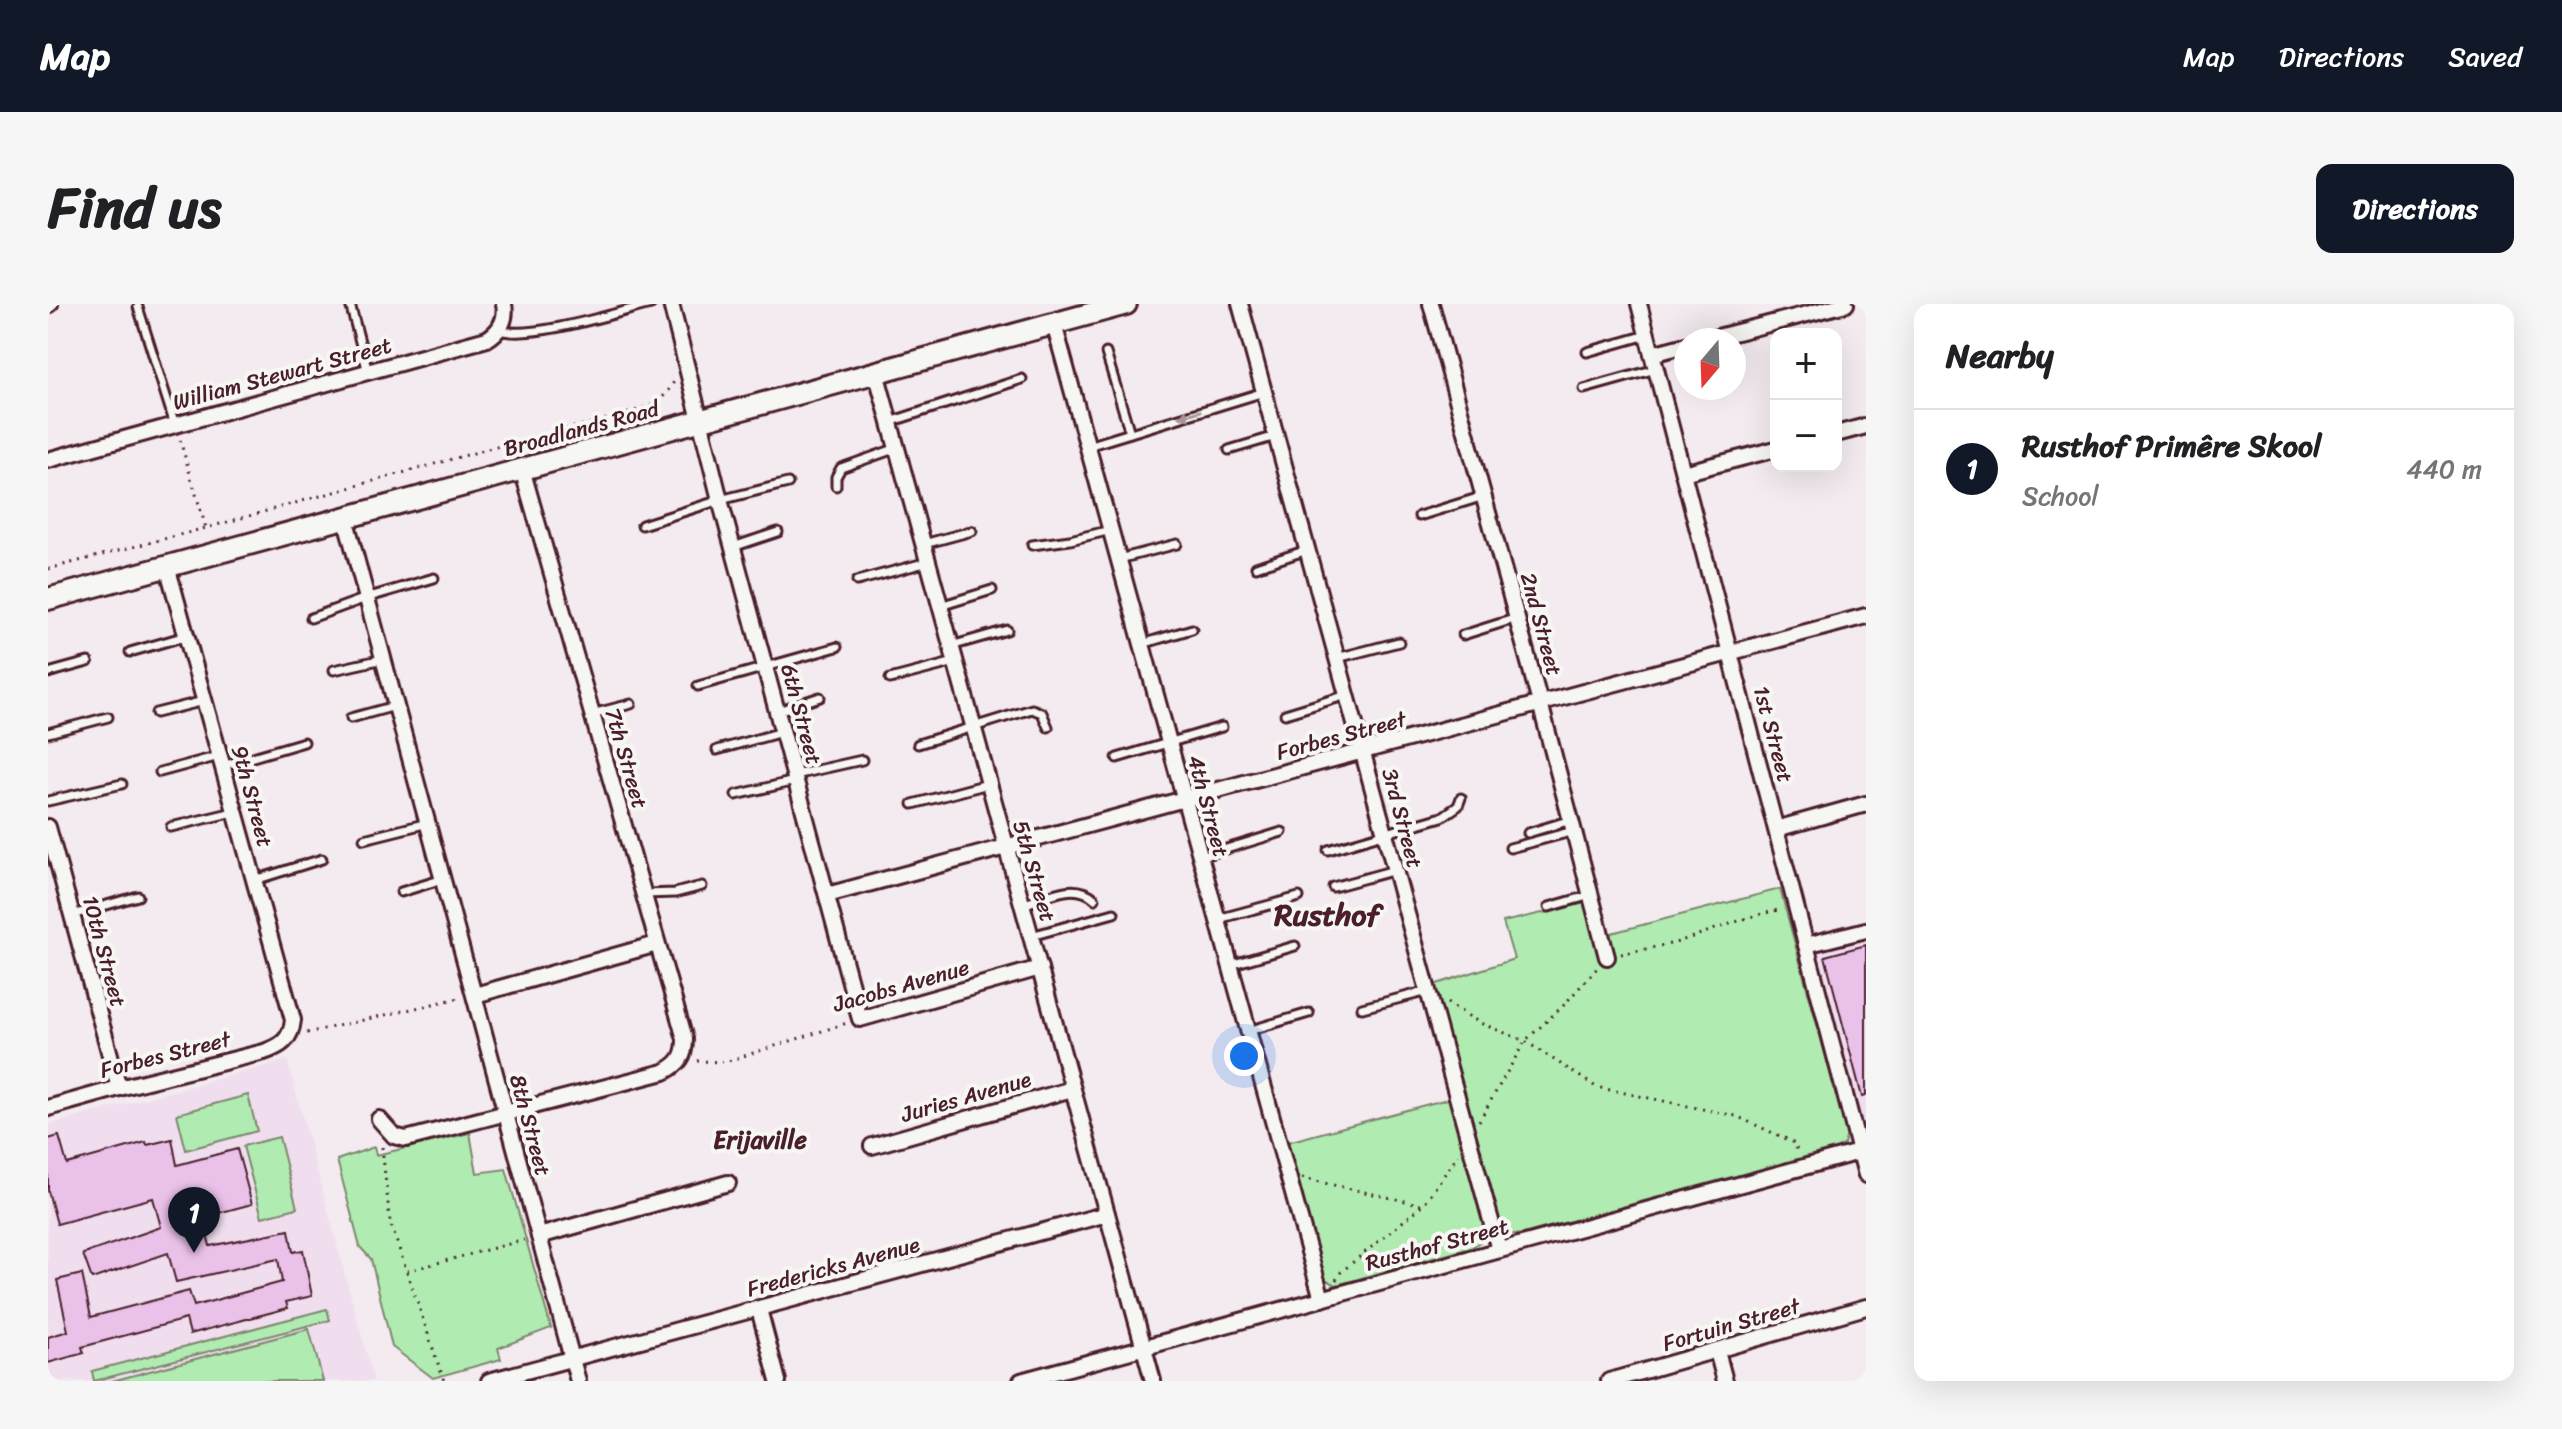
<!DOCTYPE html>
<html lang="en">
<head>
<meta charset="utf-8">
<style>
	:root { --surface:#fff; --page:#f6f6f6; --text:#202124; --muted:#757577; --line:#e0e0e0; --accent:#111827 }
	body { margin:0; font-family:Sriracha,sans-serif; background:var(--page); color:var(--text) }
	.controls { position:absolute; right:24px; top:24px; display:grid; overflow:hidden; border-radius:16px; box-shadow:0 8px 32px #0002 }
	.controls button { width:72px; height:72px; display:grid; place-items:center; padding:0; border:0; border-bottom:2px solid var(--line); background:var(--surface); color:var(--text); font:40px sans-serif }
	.compass { position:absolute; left:1626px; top:24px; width:72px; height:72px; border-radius:50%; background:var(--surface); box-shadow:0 8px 32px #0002; rotate:199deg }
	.you { position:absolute; left:1196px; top:752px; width:28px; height:28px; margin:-20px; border:6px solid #fff; border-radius:50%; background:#1a73e8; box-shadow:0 0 0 12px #1a73e833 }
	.badge { display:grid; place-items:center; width:52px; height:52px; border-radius:50%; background:var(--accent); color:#fff; font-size:26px; font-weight:700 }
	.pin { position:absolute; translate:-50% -66px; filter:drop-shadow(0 2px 4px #0008) }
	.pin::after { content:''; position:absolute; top:42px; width:28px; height:24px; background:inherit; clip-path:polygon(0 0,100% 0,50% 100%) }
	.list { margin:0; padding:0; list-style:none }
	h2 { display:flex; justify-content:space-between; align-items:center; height:104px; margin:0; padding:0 32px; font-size:34px }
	h2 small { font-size:26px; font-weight:400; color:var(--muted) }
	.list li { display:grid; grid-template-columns:52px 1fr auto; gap:24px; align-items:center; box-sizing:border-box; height:120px; padding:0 32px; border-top:2px solid var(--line) }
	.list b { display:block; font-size:30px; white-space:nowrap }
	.list p { margin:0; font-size:26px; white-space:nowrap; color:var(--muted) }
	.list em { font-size:26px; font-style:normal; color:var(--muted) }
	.map { position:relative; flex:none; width:1818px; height:1077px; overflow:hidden; border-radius:16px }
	header { display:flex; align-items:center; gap:48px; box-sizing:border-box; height:112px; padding:0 40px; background:var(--accent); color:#fff }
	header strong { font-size:38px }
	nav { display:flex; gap:44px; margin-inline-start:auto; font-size:28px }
	.intro { display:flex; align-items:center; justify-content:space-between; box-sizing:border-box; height:192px; padding:0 48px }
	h1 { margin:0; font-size:56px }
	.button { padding:20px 36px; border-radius:16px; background:var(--accent); color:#fff; font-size:28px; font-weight:700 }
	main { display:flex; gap:48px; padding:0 48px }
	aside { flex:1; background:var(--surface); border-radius:16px; box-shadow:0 8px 32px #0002 }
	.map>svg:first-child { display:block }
	.built { fill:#f0deee }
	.green { fill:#b0ecb2; stroke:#7d866e; stroke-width:2 }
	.building { fill:#e9c1e9; stroke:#4a1f2b; stroke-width:2 }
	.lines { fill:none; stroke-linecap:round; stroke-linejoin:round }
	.lane-casing { stroke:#4a1f2b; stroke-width:13 }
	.street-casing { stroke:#4a1f2b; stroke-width:20 }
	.secondary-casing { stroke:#4a1f2b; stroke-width:26 }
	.path { stroke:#4a1f2b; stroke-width:3; stroke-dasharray:2 6; stroke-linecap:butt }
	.lane { stroke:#f6f6f2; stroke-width:7 }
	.street { stroke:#f6f6f2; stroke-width:14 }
	.secondary { stroke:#f6f6f2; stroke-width:20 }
	.oneway { fill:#a99598 }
	.labels { text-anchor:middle; stroke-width:8; stroke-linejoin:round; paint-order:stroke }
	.street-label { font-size:22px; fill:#4a1f2b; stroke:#f6f6f2 }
	.neighbourhood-label { font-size:24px; font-weight:bold; fill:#4a1f2b; stroke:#f6f6f2 }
	.district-label { font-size:30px; font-weight:bold; fill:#4a1f2b; stroke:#f6f6f2 }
</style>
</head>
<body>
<header>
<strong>Map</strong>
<nav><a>Map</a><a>Directions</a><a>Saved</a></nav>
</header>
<div class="intro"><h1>Find us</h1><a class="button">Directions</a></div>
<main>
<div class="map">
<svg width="1818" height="1077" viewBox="0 0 1818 1077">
	<rect width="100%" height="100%" fill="#f3ebf0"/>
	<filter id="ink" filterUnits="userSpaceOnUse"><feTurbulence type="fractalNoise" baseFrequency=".0125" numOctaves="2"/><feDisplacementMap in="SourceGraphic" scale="16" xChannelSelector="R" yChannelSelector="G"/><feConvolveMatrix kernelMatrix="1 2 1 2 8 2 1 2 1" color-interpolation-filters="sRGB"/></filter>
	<g filter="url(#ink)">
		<g class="built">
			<polygon points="1818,627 1818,847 1759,642"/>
			<polygon points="239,756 326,1077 0,1077 0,821"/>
		</g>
		<g class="green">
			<path d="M1732,585L1799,831L1796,840L1790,844L1475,930C1464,932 1456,928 1451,919L1386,681L1466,655L1455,618L1538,599L1548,633Z"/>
			<polygon points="200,791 209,827 138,846 129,810"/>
			<polygon points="1403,794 1437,923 1433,937 1423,944 1288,981 1277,975 1240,838"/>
			<polygon points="422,829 429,869 458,865 503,1024 450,1044 453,1055 385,1074 344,1043 323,955 312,943 289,856 326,843 328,851"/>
			<polygon points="231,833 249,904 214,913 195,842"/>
			<polygon points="279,1005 282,1016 46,1077 44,1067"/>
			<polygon points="261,1025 275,1077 64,1077"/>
		</g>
		<g class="building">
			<polygon points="1818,641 1818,792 1814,793 1777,652"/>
			<polygon points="11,832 19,860 98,838 99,841 124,835 129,861 189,845 204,900 155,913 162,942 241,926 245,948 255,946 264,992 238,998 240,1004 142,1030 138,1015 34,1043 36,1049 0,1059 0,1033 20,1027 9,976 34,970 43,1013 141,987 146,1002 234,978 230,955 128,978 120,949 44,975 35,950 113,923 105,894 9,920 0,887 0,835"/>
		</g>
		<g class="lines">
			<g class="lane-casing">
				<g id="lane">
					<polyline points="302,0 320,68"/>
					<polyline points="90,3 127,121"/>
					<path d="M451,26C484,36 567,9 603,0"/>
					<polyline points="1539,48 1599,31"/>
					<polyline points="1058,49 1082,129"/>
					<polyline points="1536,85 1608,65"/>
					<polyline points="842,118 974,75"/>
					<polyline points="1040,142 1216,88"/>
					<polyline points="1181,146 1228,132"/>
					<polyline points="788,182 788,173 793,164 849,144"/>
					<polyline points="1371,212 1436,192"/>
					<polyline points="594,221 672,196 740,179"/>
					<polyline points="876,240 924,227"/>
					<polyline points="984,241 1022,236 1063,226"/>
					<polyline points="685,243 730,228"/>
					<polyline points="1071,255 1129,240"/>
					<polyline points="1208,263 1259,246"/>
					<polyline points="809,277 880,258"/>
					<polyline points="892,302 944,286"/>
					<polyline points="263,314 318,294 386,274"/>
					<polyline points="1415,331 1469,314"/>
					<polyline points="1094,340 1144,325"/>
					<polyline points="903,342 959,326"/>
					<polyline points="82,348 138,332"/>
					<polyline points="1289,354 1351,338"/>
					<polyline points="286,366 335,355"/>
					<polyline points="0,369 40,358"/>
					<polyline points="842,375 907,358"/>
					<polyline points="650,382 789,343"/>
					<polyline points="730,407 772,393"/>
					<polyline points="108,409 156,397"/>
					<polyline points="544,410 583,400"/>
					<polyline points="1237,410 1299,391"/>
					<polyline points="303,414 347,402"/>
					<polyline points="0,429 60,413"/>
					<polyline points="870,440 984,405 994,409 1000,423"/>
					<polyline points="669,446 734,428"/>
					<polyline points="1069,454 1174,423"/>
					<polyline points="174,462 256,438"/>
					<polyline points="112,468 171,452"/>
					<polyline points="747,471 814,456"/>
					<polyline points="688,491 747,477"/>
					<polyline points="0,497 74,480"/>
					<polyline points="865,500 940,480"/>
					<polyline points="123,523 186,508"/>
					<polyline points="1480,529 1523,516"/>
					<polyline points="316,535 380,519"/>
					<polyline points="1462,544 1526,527"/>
					<polyline points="1280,546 1394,513 1410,502 1413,494"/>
					<polyline points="1152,553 1234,528"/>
					<polyline points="207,576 274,555"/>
					<polyline points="1285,583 1347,566"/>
					<polyline points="353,588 395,575"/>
					<polyline points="597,590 627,589 654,582"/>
					<path d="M975,601C998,593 1027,576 1047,595"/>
					<polyline points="1501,603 1543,591"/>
					<polyline points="24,611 90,592"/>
					<polyline points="1170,615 1251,593"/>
					<polyline points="983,632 1066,609"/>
					<polyline points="1182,661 1247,642"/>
					<polyline points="1314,704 1380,687"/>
					<polyline points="1200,727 1261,709"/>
				</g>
			</g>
			<g class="street-casing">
				<g id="street">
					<polyline points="623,0 672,196 812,715 992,664"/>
					<polyline points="1192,0 1451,946"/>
					<polyline points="1383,0 1492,399 1559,653"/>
					<polyline points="1591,0 1818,871"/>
					<polyline points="0,1 2,0"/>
					<polyline points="1006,20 1274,995"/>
					<polyline points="1658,36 1798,0"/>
					<polyline points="1604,50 1638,41"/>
					<polyline points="828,68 1105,1077"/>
					<polyline points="1788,130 1818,122"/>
					<path d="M0,156L439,35C452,27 459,16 456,0"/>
					<polyline points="1635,169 1728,145"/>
					<polyline points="297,213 530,1077"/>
					<polyline points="0,523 71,784"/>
					<polyline points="1728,525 1818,500"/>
					<polyline points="779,591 1818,312"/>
					<polyline points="1758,641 1818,626"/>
					<polyline points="427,691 609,640"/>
					<path d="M0,804L71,784L216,748C233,742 243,736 245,716L119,262"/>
					<path d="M331,815L346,832L358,835L616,768C631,760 637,753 637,735L474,165"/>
					<polyline points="824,842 1024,785"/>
					<polyline points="491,932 680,879"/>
					<polyline points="711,1005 730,1077"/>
					<polyline points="1669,1047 1677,1077"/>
					<polyline points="441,1077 1059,910"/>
					<polyline points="973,1077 1818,846"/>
					<polyline points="1561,1077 1818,1003"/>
				</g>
			</g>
			<g class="secondary-casing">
				<polyline id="secondary" points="0,295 1078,0"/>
			</g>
			<g class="path">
				<polyline points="132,136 158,224"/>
				<polyline points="0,265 158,224 440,145 575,111 607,100 619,89 627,76"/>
				<polyline points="1573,650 1627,639 1702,613 1734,605"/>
				<polyline points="1399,699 1432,719 1477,737 1548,783 1688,812 1747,839 1749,848"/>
				<polyline points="259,729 411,694"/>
				<polyline points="649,757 677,758 799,719"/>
				<polyline points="1431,817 1477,737 1514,703 1550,663"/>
				<polyline points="334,843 342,918 396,1077"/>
				<polyline points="1254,874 1375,901"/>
				<polyline points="359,967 476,936"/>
				<polyline points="1288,976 1293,968 1375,901 1410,851"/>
			</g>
			<use href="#lane" class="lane"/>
			<use href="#street" class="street"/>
			<use href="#secondary" class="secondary"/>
		</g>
		<defs><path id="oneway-solid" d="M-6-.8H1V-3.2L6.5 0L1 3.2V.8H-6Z" transform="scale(2)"/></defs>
		<use class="oneway" href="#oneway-solid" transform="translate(1142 110) rotate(164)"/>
	</g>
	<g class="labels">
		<g class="street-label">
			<text transform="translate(234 69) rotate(-15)" y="8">William Stewart Street</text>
			<text transform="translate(533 124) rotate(-15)" y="8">Broadlands Road</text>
			<text transform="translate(1494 320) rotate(75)" y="8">2nd Street</text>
			<text transform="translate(754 410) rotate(75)" y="8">6th Street</text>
			<text transform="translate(1726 430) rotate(75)" y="8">1st Street</text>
			<text transform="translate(1293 431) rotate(-15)" y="8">Forbes Street</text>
			<text transform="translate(579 454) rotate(74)" y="8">7th Street</text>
			<text transform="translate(205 492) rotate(75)" y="8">9th Street</text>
			<text transform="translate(1161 502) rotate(75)" y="8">4th Street</text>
			<text transform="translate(1355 514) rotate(75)" y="8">3rd Street</text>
			<text transform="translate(987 567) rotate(74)" y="8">5th Street</text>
			<text transform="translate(57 647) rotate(75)" y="8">10th Street</text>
			<text transform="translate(853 681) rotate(-16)" y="8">Jacobs Avenue</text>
			<text transform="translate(117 750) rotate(-14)" y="8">Forbes Street</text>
			<text transform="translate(918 792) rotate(-16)" y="8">Juries Avenue</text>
			<text transform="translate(483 821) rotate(75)" y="8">8th Street</text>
			<text transform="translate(1389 940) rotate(-15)" y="8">Rusthof Street</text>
			<text transform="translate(785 962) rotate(-15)" y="8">Fredericks Avenue</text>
			<text transform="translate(1683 1020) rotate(-16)" y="8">Fortuin Street</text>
		</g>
		<g class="neighbourhood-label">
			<text x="712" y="844">Erijaville</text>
		</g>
		<g class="district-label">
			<text x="1279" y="621">Rusthof</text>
		</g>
	</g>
</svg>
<div class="controls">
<button>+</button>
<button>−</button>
</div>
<svg class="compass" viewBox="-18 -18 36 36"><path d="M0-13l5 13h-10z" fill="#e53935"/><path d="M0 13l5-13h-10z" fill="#757577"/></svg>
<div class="you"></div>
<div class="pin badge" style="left:146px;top:949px">1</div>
</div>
<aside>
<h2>Nearby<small></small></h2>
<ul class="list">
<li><span class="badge">1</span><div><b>Rusthof Primêre Skool</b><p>School</p></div><em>440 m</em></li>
</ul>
</aside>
</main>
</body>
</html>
